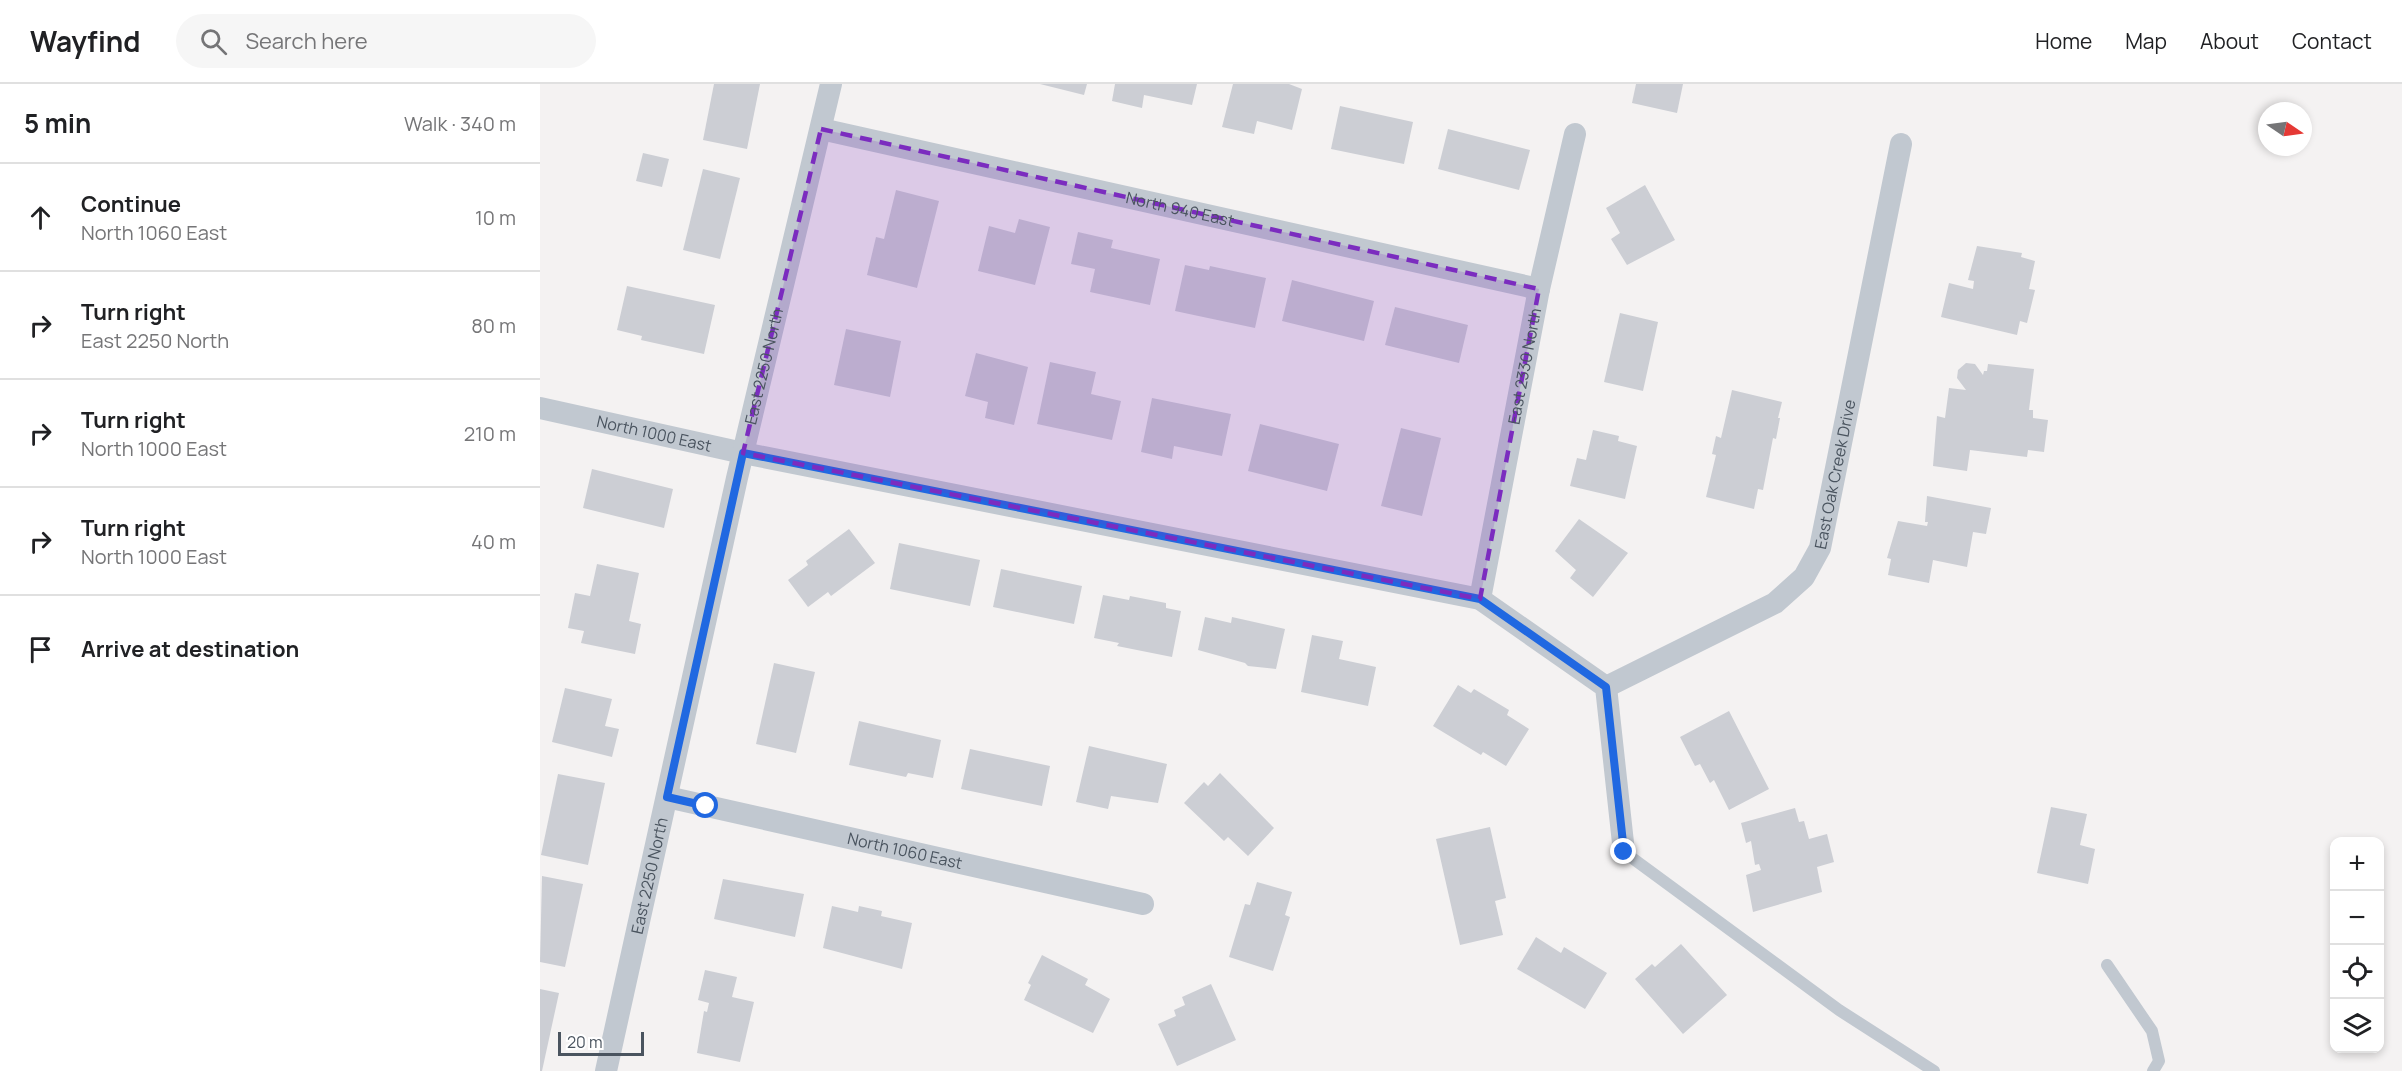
<!DOCTYPE html>
<html lang="en">
<head>
<meta charset="utf-8">
<style>
	:root { --surface:#fff; --page:#f6f6f6; --text:#202124; --muted:#757577; --line:#e0e0e0 }
	body { margin:0; font-family:Manrope,sans-serif; background:var(--page); color:var(--text) }
	.controls { position:absolute; right:18px; bottom:18px; display:grid; overflow:hidden; border-radius:12px; box-shadow:0 3px 9px #0003 }
	.controls button { width:54px; height:54px; display:grid; place-items:center; padding:0; border:0; border-bottom:2px solid var(--line); background:var(--surface); color:var(--text); font:30px sans-serif }
	.compass { position:absolute; left:1718px; top:18px; width:54px; height:54px; border-radius:50%; background:var(--surface); box-shadow:0 3px 9px #0003; rotate:103deg }
	.scale { position:absolute; left:18px; bottom:15px; width:86px; box-sizing:border-box; padding-left:6px; border:3px solid #4a545f; border-top:0; font-size:16px; line-height:21px; white-space:nowrap; color:#4a545f; -webkit-text-stroke:4px #fff; paint-order:stroke }
	.stop { position:absolute; width:18px; height:18px; margin:-14px; border:4px solid #2068e1; border-radius:50%; background:#fff }
	.stop.end { background:#2068e1; border-color:#fff; box-shadow:0 2px 6px #0008 }
	.list { margin:0; padding:0; list-style:none }
	h2 { display:flex; justify-content:space-between; align-items:center; height:78px; margin:0; padding:0 24px; font-size:26px }
	h2 small { font-size:20px; font-weight:400; color:var(--muted) }
	.list li { display:grid; grid-template-columns:39px 1fr auto; gap:18px; align-items:center; box-sizing:border-box; height:108px; padding:0 24px; border-top:2px solid var(--line) }
	.list b { display:block; font-size:22px; white-space:nowrap }
	.list p { margin:0; font-size:20px; white-space:nowrap; color:var(--muted) }
	.list em { font-size:20px; font-style:normal; color:var(--muted) }
	.icon { flex:none; width:33px; height:33px; fill:none; stroke:currentColor; stroke-width:2; stroke-linecap:round; stroke-linejoin:round }
	.map { position:relative; flex:none; width:1862px; height:987px; overflow:hidden }
	header { display:flex; align-items:center; gap:36px; box-sizing:border-box; height:84px; padding:0 30px; background:var(--surface); border-bottom:2px solid var(--line) }
	header strong { font-size:28px }
	nav { display:flex; gap:33px; margin-inline-start:auto; font-size:21px }
	.search { width:420px; height:54px; background:var(--page); display:flex; align-items:center; gap:15px; box-sizing:border-box; padding:0 21px; border-radius:33px; color:var(--muted); font-size:22px }
	main { display:flex }
	aside { flex:1; background:var(--surface) }
	.map>svg:first-child { display:block }
	.building { fill:#ccced4 }
	.lines { fill:none; stroke-linecap:round; stroke-linejoin:round }
	.lane { stroke:#c1c8d0; stroke-width:12 }
	.street { stroke:#c1c8d0; stroke-width:22 }
	.route { stroke:#2068e1; stroke-width:8 }
	.marked { fill:#7b2cbf; fill-opacity:0.2; stroke:#7b2cbf; stroke-width:4.5; stroke-dasharray:12 8; stroke-linejoin:round }
	.labels { text-anchor:middle; stroke-width:5; stroke-linejoin:round; paint-order:stroke }
	.street-label { font-size:16px; fill:#4a545f; stroke:#fff }
</style>
</head>
<body>
<header>
<strong>Wayfind</strong>
<div class="search"><svg class="icon" aria-label="search" viewBox="0 0 24 24"><circle cx="10" cy="10" r="6"/><path d="M15 15l6 6"/></svg>Search here</div>
<nav><a>Home</a><a>Map</a><a>About</a><a>Contact</a></nav>
</header>
<main>
<aside>
<h2>5 min<small>Walk · 340 m</small></h2>
<ul class="list">
<li><svg class="icon" aria-label="ahead" viewBox="0 0 24 24"><path d="M12 20V5M6 11l6-6 6 6"/></svg><div><b>Continue</b><p>North 1060 East</p></div><em>10 m</em></li>
<li><svg class="icon" aria-label="right" viewBox="0 0 24 24"><path d="M7 20v-9h11M14 6l5 5-5 5"/></svg><div><b>Turn right</b><p>East 2250 North</p></div><em>80 m</em></li>
<li><svg class="icon" aria-label="right" viewBox="0 0 24 24"><path d="M7 20v-9h11M14 6l5 5-5 5"/></svg><div><b>Turn right</b><p>North 1000 East</p></div><em>210 m</em></li>
<li><svg class="icon" aria-label="right" viewBox="0 0 24 24"><path d="M7 20v-9h11M14 6l5 5-5 5"/></svg><div><b>Turn right</b><p>North 1000 East</p></div><em>40 m</em></li>
<li><svg class="icon" aria-label="arrive" viewBox="0 0 24 24"><path d="M6 21V4h12l-3 4 3 4H6"/></svg><div><b>Arrive at destination</b></div></li>
</ul>
</aside>
<div class="map">
<svg width="1862" height="987" viewBox="0 0 1862 987">
	<rect width="100%" height="100%" fill="#f4f2f2"/>
	<g class="building">
		<polygon points="174,0 220,0 207,65 163,56"/>
		<polygon points="500,0 547,0 544,11"/>
		<polygon points="575,0 657,0 652,21 604,11 602,24 572,17"/>
		<polygon points="693,0 749,0 762,5 752,46 717,37 714,50 682,43"/>
		<polygon points="1096,0 1143,0 1137,29 1092,19"/>
		<polygon points="800,22 873,38 864,80 791,65"/>
		<polygon points="908,45 990,66 979,106 898,85"/>
		<polygon points="103,69 129,75 122,103 96,97"/>
		<polygon points="163,85 200,94 180,175 143,166"/>
		<polygon points="1105,101 1135,156 1087,181 1071,155 1080,149 1066,124"/>
		<polygon points="356,106 399,117 377,204 327,191 336,153 344,155"/>
		<polygon points="479,135 510,143 495,201 438,187 449,142 475,149"/>
		<polygon points="538,148 573,156 571,164 620,175 610,221 550,208 555,185 531,180"/>
		<polygon points="1437,162 1482,169 1481,173 1495,177 1489,205 1495,206 1487,239 1480,237 1477,251 1401,233 1409,199 1433,205 1434,197 1428,196"/>
		<polygon points="645,181 669,186 670,182 726,194 715,244 635,227"/>
		<polygon points="752,196 834,217 824,257 742,237"/>
		<polygon points="87,202 175,221 164,270 101,256 102,252 77,246"/>
		<polygon points="855,223 928,241 919,279 845,261"/>
		<polygon points="1080,229 1118,238 1103,307 1064,298"/>
		<polygon points="306,245 361,257 350,313 294,301"/>
		<polygon points="436,269 488,283 474,341 445,334 448,318 425,312"/>
		<polygon points="510,278 556,288 551,310 581,317 572,356 497,340"/>
		<polygon points="1426,279 1435,280 1443,291 1444,287 1447,287 1448,280 1494,285 1489,326 1493,326 1493,334 1508,336 1504,368 1488,366 1487,373 1430,366 1427,387 1393,382 1397,332 1405,334 1409,304 1426,306 1417,294 1418,286"/>
		<polygon points="1192,306 1242,318 1238,334 1240,334 1236,355 1233,354 1223,406 1218,405 1214,425 1166,413 1176,371 1172,370 1176,352 1181,354"/>
		<polygon points="612,314 691,330 682,372 634,362 632,375 601,368"/>
		<polygon points="720,340 799,360 787,407 708,387"/>
		<polygon points="861,344 901,354 882,432 841,422"/>
		<polygon points="1053,346 1079,352 1078,357 1097,362 1085,415 1030,402 1037,374 1046,376"/>
		<polygon points="52,385 133,405 124,444 43,424"/>
		<polygon points="1387,412 1451,424 1446,450 1433,448 1427,483 1393,476 1389,499 1348,491 1351,475 1347,474 1358,437 1387,442 1388,438 1385,438"/>
		<polygon points="1039,435 1088,469 1053,513 1030,494 1036,486 1015,467"/>
		<polygon points="309,445 335,479 291,512 288,508 268,523 248,496 268,481 266,477"/>
		<polygon points="359,459 440,476 430,522 350,505"/>
		<polygon points="57,480 99,489 89,537 101,540 95,570 41,559 44,547 28,544 35,509 50,512"/>
		<polygon points="461,485 542,502 534,540 453,523"/>
		<polygon points="563,511 589,516 590,512 626,519 626,524 641,527 632,573 577,562 579,559 554,554"/>
		<polygon points="665,533 691,539 692,533 745,545 736,585 708,582 705,579 658,566"/>
		<polygon points="772,551 803,557 799,575 836,583 828,622 761,608"/>
		<polygon points="234,579 275,588 256,669 216,660"/>
		<polygon points="918,601 931,609 934,605 969,626 967,631 989,645 966,682 943,668 941,671 893,642"/>
		<polygon points="25,604 72,615 65,642 79,645 72,673 12,658"/>
		<polygon points="1189,627 1229,705 1189,726 1174,696 1170,699 1160,680 1155,682 1140,653"/>
		<polygon points="319,637 401,656 393,694 368,689 366,693 309,681"/>
		<polygon points="549,662 627,680 618,719 571,712 568,725 536,718"/>
		<polygon points="430,665 510,682 502,722 421,705"/>
		<polygon points="680,689 734,744 708,772 688,753 684,757 644,719 664,698 668,702"/>
		<polygon points="18,690 65,699 48,781 1,771"/>
		<polygon points="1511,723 1547,730 1540,761 1555,765 1548,800 1497,789"/>
		<polygon points="1255,724 1259,738 1264,737 1269,755 1287,750 1294,778 1277,783 1282,808 1213,828 1206,791 1221,786 1219,780 1215,781 1211,757 1206,759 1201,739"/>
		<polygon points="950,743 966,814 955,817 963,851 920,861 896,755"/>
		<polygon points="2,792 43,800 25,883 0,878"/>
		<polygon points="183,795 264,810 255,853 174,835"/>
		<polygon points="717,798 752,808 745,831 750,833 733,887 689,873 705,820 710,821"/>
		<polygon points="292,822 318,828 319,822 342,827 341,832 372,839 362,885 283,864"/>
		<polygon points="996,853 1021,869 1024,863 1067,889 1045,925 977,885"/>
		<polygon points="1141,860 1187,911 1143,950 1095,895 1112,880 1115,883"/>
		<polygon points="502,871 548,895 545,901 570,915 553,949 484,916 491,901 488,899"/>
		<polygon points="165,886 197,893 192,913 214,918 200,978 157,969 164,927 167,928 169,919 158,916"/>
		<polygon points="671,900 696,956 637,982 618,940 636,932 634,926 645,921 642,913"/>
		<polygon points="0,905 19,909 2,987 0,987"/>
	</g>
	<g class="lines">
		<g class="lane">
			<polyline points="1084,768 1299,926 1394,987"/>
			<polyline points="1567,881 1612,947 1619,977 1613,987"/>
		</g>
		<g class="street">
			<path id="s1" d="M281,45L999,205"/>
			<path id="s2" d="M0,324L203,369L940,515L1066,603L1084,768"/>
			<path id="s3" d="M940,515L999,205L1035,50"/>
			<path id="s4" d="M1066,603L1235,519L1264,493L1280,464L1361,60"/>
			<path id="s5" d="M127,713L603,820"/>
			<path id="s6" d="M66,987L197,394L291,0"/>
		</g>
	</g>
	<g class="lines">
		<polyline class="route" points="166,722 127,713 203,369 940,515 1066,603 1084,768"/>
	</g>
	<path class="marked" d="M281,45L999,205L940,515L203,369Z"/>
	<g class="labels">
		<g class="street-label">
			<text dy="6" stroke="none"><textPath href="#s1" startOffset="368">North 940 East</textPath></text>
			<text dy="6" stroke="none"><textPath href="#s6" startOffset="722">East 2250 North</textPath></text>
			<text dy="6" stroke="none"><textPath href="#s3" startOffset="237">East 2330 North</textPath></text>
			<text dy="6" stroke="none"><textPath href="#s2" startOffset="117">North 1000 East</textPath></text>
			<text dy="6" stroke="none"><textPath href="#s4" startOffset="336">East Oak Creek Drive</textPath></text>
			<text dy="6" stroke="none"><textPath href="#s5" startOffset="244">North 1060 East</textPath></text>
			<text dy="6" stroke="none"><textPath href="#s6" startOffset="200">East 2250 North</textPath></text>
		</g>
	</g>
</svg>
<div class="controls">
<button>+</button>
<button>−</button>
<button><svg class="icon" aria-label="locate" viewBox="0 0 24 24"><circle cx="12" cy="12" r="6"/><path d="M12 2v4M12 18v4M2 12h4M18 12h4"/></svg></button>
<button><svg class="icon" aria-label="layers" viewBox="0 0 24 24"><path d="M12 4l9 5-9 5-9-5zM3 14l9 5 9-5"/></svg></button>
</div>
<svg class="compass" viewBox="-18 -18 36 36"><path d="M0-13l5 13h-10z" fill="#e53935"/><path d="M0 13l5-13h-10z" fill="#757577"/></svg>
<div class="scale">20 m</div>
<div class="stop" style="left:166px;top:722px"></div>
<div class="stop end" style="left:1084px;top:768px"></div>
</div>
</main>
</body>
</html>
